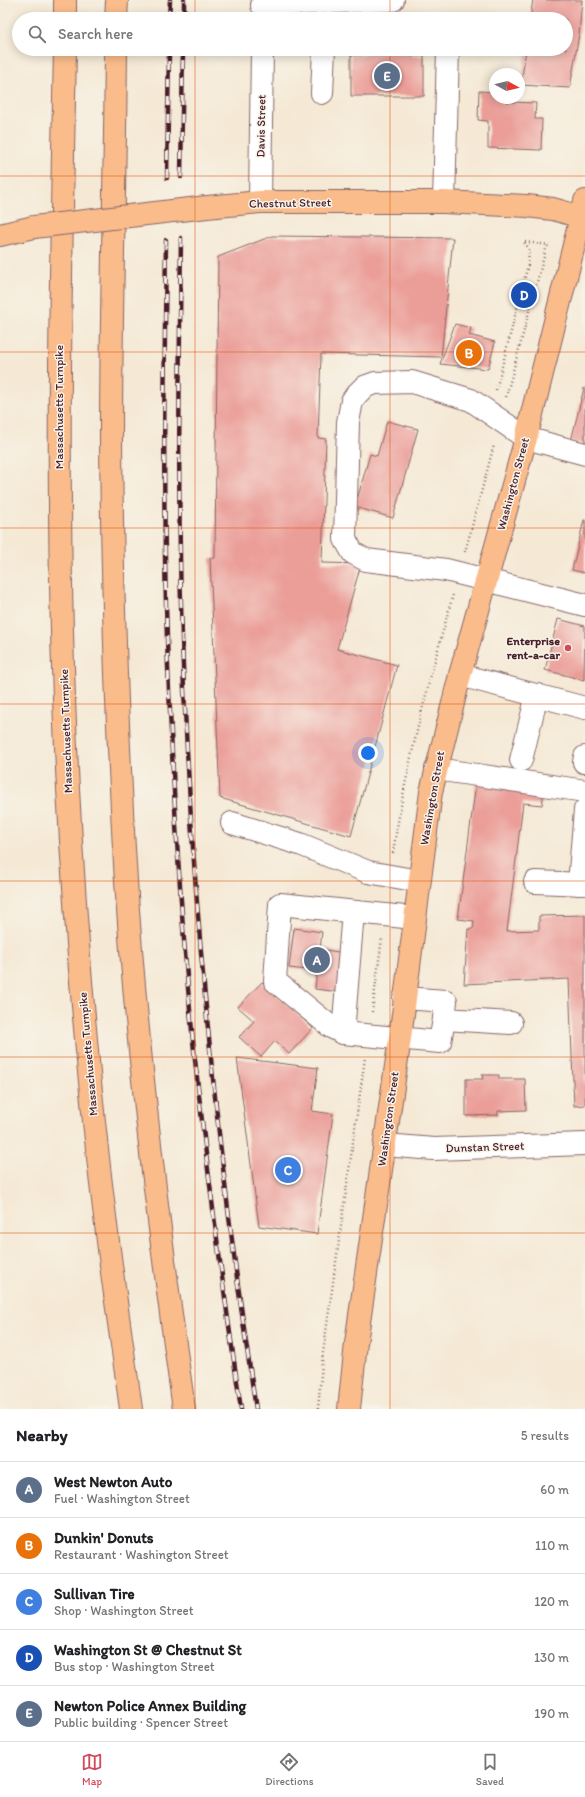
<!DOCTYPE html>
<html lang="en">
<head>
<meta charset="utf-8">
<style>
	:root { --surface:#fff; --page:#f6f6f6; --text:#202124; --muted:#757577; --line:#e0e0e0; --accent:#d1495b }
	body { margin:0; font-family:Itim,sans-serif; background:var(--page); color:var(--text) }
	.compass { position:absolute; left:489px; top:68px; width:36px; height:36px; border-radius:50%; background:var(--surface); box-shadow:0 2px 10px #0003; rotate:98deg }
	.you { position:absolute; left:368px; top:753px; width:14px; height:14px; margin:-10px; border:3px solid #fff; border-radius:50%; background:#1a73e8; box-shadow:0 0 0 6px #1a73e833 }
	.badge { display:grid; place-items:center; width:26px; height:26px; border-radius:50%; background:var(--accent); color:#fff; font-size:13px; font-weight:700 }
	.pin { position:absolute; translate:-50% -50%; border:2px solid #fff; box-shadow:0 1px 4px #0006 }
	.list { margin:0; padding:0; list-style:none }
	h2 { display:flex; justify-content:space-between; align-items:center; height:52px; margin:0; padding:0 16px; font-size:17px }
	h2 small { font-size:13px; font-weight:400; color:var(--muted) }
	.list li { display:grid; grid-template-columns:26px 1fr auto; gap:12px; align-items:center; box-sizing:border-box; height:56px; padding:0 16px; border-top:1px solid var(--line) }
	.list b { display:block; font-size:15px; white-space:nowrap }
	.list p { margin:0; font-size:13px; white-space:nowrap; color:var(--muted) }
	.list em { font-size:13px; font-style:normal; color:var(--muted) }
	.icon { flex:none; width:22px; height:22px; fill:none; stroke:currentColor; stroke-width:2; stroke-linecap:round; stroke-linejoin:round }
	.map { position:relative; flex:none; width:585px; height:1409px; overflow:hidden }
	.search { position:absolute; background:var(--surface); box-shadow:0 2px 10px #0003; left:12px; right:12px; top:12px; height:44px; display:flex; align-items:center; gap:10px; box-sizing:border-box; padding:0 14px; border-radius:22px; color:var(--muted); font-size:15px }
	.sheet { height:332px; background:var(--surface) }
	nav { display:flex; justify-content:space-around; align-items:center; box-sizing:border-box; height:56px; border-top:1px solid var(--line); background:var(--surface); font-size:11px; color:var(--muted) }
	nav a { display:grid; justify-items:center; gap:2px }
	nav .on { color:var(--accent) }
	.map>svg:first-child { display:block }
	.building { fill:#eb9d98 }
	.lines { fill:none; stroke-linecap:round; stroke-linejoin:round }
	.minor-casing { stroke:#866666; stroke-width:24 }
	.major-casing { stroke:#866666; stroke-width:24 }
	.highway-casing { stroke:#866666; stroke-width:24 }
	.path { stroke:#866666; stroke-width:2.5; stroke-dasharray:1 3; stroke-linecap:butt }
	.minor { stroke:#fff; stroke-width:22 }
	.major { stroke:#fabc8b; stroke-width:22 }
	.highway { stroke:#fabc8b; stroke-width:22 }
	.rail-casing { stroke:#4a1f2b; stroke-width:4.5 }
	.rail { stroke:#f7f3e8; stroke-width:3; stroke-dasharray:9; stroke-linecap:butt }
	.major-bridge-casing { stroke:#866666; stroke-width:24; stroke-linecap:butt }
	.major-bridge { stroke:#fabc8b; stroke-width:22 }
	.grid { fill:none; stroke:#e0560e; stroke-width:1; stroke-opacity:0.55 }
	.poi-dot { fill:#d1495b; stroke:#f7f3e8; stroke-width:1.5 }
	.labels { text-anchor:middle; stroke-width:3; stroke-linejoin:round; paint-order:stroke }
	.street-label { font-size:12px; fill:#4a1f2b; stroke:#f7f3e8 }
	.poi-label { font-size:12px; font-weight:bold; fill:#4a1f2b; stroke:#f7f3e8; text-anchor:end }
</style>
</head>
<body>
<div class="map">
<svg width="585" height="1409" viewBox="0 0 585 1409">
	<rect width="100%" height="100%" fill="#f7f3e8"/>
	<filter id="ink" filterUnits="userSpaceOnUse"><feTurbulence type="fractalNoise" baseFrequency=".025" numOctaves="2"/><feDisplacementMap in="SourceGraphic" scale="8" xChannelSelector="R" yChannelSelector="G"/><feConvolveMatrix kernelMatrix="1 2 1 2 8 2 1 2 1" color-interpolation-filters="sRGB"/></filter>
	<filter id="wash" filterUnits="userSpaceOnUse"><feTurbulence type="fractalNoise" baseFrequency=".012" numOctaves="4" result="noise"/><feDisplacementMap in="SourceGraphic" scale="16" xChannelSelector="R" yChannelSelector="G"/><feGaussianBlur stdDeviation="0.9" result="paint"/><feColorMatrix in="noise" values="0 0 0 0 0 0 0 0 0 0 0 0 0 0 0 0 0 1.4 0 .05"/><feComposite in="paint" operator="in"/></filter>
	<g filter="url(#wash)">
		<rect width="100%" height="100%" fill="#f5e9d5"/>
		<g id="blocks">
			<g class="building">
				<polygon points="533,0 582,0 579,34 570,88 521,85 526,49 566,49 566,19 530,19"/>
				<polygon points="364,49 411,49 411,56 424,56 424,96 351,96 351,55 364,55"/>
				<polygon points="479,91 495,92 495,98 508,98 507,102 536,103 535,119 542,119 541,150 488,148 488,121 478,120"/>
				<polygon points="272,236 453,238 441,357 321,354 318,438 326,439 322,563 361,564 337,649 397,665 351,836 220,798 210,558 215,558 218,257"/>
				<polygon points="455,324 471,328 469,335 495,342 488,369 440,364"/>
				<polygon points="584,388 585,388 585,445 571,441"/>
				<polygon points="387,421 418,429 393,518 355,507 370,454 377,456"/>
				<polygon points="584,520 585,520 585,573 572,570"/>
				<polygon points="558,619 585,626 584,680 545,670"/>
				<polygon points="476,783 544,791 542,805 523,803 507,931 539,930 539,916 585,915 585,1105 574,1106 569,979 464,984 468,929 473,929 474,921 458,919"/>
				<polygon points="294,928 322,932 320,949 344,953 340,992 315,989 317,971 289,968"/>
				<polygon points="262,982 313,1028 289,1054 275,1041 261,1057 239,1037 254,1021 238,1007"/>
				<polygon points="237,1058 318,1068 312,1111 333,1114 317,1234 259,1226"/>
				<polygon points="482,1075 499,1075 499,1079 525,1079 526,1110 498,1111 498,1115 466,1116 466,1079 483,1079"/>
			</g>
		</g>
	</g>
	<g filter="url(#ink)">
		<use href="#blocks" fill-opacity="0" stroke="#866666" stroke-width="1"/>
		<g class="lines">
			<g class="minor-casing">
				<g id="minor">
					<polyline points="262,5 393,0"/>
					<polyline points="322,93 324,49"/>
					<polyline points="260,202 262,49"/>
					<polyline points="444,202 448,49"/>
					<polyline points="585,454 526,438 471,400 412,382 375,383 364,387 356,395 352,401 348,422 345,539 353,553 366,560 446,570 585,605"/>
					<polyline points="460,675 585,708"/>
					<polyline points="521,760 537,695"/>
					<polyline points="584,762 585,757"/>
					<polyline points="436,769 585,791"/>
					<polyline points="232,823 300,844 368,872 419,881"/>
					<polyline points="535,882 585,884"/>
					<polyline points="579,884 585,810"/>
					<polyline points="414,918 280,904 275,981 331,1027 343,1033 440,1042 444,1019"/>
					<polyline points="404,998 446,1001 444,1019 511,1023"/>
					<polyline points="343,1033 353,912"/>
					<polyline points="385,1145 434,1149 585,1144"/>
				</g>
			</g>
			<g class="major-casing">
				<g id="major">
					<polyline points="207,207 260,202 444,202 527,206 553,209 581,217"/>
					<polyline points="0,235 34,227"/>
					<polyline points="349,1409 356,1343 400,1038 431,792 460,675 526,438 585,201"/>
				</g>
			</g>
			<g class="highway-casing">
				<g id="highway">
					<polyline points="65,19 65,0"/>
					<polyline points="116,19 117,0"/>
					<path d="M65,49C60,296 55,542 68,789C76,937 88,1085 107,1233C114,1291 123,1350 131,1409"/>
					<path d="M116,49C115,179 111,309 111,440C112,556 115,673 121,789C130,996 155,1203 184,1409"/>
				</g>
			</g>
			<g class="path">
				<polyline points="525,242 549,245"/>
				<polyline points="496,390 528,265 529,249 524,242"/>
				<polyline points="506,397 546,249 549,244"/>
				<polyline points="465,552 494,445"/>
				<path d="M393,853C406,766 429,680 453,595"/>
				<polyline points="372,1012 382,938"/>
				<polyline points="318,1409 323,1353 365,1058"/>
			</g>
			<use href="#minor" class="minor"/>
			<use href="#major" class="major"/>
			<use href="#highway" class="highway"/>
			<g class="rail-casing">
				<g id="rail">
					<polyline points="169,19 170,0"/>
					<polyline points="184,19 184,0"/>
					<polyline points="181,177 183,49"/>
					<polyline points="167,178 169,49"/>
					<path d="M181,238C179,395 177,553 185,710C196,945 220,1177 256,1409"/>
					<path d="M166,240C164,397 162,554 170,711C175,821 182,931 193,1041C206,1164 223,1287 241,1409"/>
				</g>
			</g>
			<use href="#rail" class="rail"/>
			<g class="major-bridge-casing">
				<polyline id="major-bridge" points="34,227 207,207"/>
			</g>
			<use href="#major-bridge" class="major-bridge"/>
		</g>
	</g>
	<path class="grid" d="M195,0V19M390,0V19M195,49V1409M390,49V1409M0,176H585M0,352H585M0,528H585M0,704H585M0,881H585M0,1057H585M0,1233H585"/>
	<circle class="poi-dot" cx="568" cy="648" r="4"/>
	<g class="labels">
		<g class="street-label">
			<text transform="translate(261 126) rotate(-89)" y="4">Davis Street</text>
			<text transform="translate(290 203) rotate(-1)" y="4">Chestnut Street</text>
			<text transform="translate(59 407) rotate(-90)" y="4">Massachusetts Turnpike</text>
			<text transform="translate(513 484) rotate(-75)" y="4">Washington Street</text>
			<text transform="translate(66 731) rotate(-92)" y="4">Massachusetts Turnpike</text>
			<text transform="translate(432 798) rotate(-80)" y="4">Washington Street</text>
			<text transform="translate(88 1054) rotate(-95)" y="4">Massachusetts Turnpike</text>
			<text transform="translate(388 1119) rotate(-82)" y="4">Washington Street</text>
			<text transform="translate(485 1147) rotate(-2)" y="4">Dunstan Street</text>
		</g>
		<g class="poi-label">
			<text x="560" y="645">Enterprise<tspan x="560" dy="14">rent-a-car</tspan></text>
		</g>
	</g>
</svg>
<svg class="compass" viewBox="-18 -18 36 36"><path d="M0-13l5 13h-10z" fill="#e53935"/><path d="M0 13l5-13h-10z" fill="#757577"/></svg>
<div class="you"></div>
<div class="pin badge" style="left:317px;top:960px;background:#5c6f8a">A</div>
<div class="pin badge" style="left:469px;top:353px;background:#e8710a">B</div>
<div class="pin badge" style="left:288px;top:1170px;background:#3f7fe0">C</div>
<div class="pin badge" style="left:524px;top:295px;background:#1a4fb4">D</div>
<div class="pin badge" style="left:387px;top:76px;background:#5c6f8a">E</div>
<div class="search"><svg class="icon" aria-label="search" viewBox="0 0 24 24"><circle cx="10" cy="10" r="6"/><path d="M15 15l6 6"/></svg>Search here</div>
</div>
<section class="sheet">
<h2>Nearby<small>5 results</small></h2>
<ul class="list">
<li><span class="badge" style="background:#5c6f8a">A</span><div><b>West Newton Auto</b><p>Fuel · Washington Street</p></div><em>60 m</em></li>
<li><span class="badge" style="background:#e8710a">B</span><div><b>Dunkin' Donuts</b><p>Restaurant · Washington Street</p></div><em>110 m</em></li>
<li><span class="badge" style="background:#3f7fe0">C</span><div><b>Sullivan Tire</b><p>Shop · Washington Street</p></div><em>120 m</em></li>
<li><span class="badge" style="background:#1a4fb4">D</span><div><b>Washington St @ Chestnut St</b><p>Bus stop · Washington Street</p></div><em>130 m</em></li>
<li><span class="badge" style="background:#5c6f8a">E</span><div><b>Newton Police Annex Building</b><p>Public building · Spencer Street</p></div><em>190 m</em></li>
</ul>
</section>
<nav>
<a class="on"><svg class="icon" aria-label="map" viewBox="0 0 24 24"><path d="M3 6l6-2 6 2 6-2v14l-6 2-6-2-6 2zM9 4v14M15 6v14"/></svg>Map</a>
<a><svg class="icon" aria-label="directions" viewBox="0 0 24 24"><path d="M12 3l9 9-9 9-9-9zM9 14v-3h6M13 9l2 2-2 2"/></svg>Directions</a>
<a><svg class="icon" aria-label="saved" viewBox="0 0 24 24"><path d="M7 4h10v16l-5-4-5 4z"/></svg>Saved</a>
</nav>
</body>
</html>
